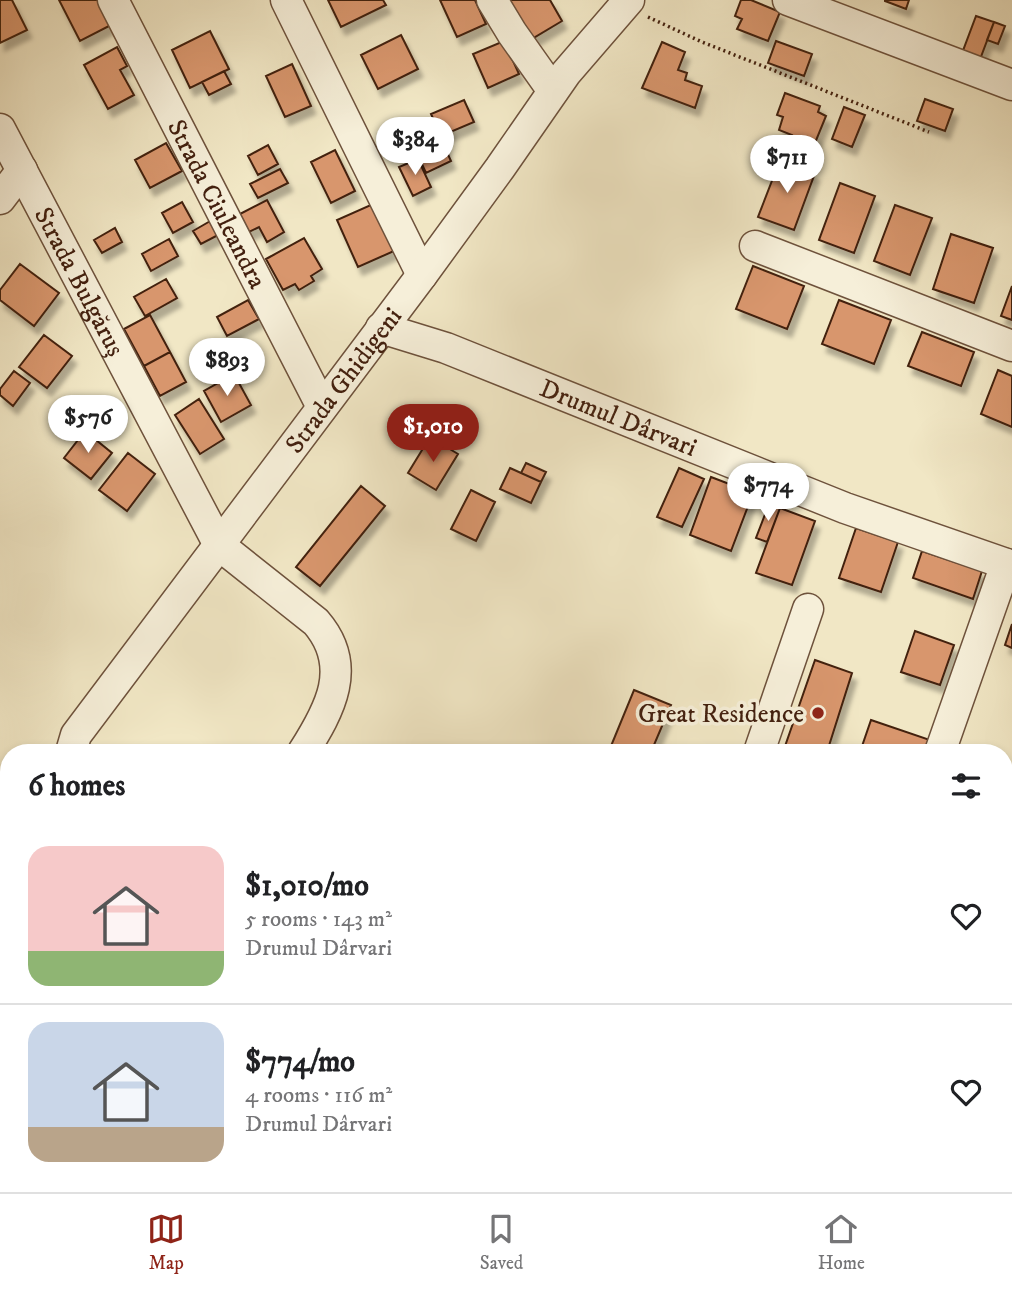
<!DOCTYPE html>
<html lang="en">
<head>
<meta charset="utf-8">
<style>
	:root { --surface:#fff; --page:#f6f6f6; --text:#202124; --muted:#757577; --line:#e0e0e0; --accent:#8f2418 }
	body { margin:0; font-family:"IM FELL DW Pica",serif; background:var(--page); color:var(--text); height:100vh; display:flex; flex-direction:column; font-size:26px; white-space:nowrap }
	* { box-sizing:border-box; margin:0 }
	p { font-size:23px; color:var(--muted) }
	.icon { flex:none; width:38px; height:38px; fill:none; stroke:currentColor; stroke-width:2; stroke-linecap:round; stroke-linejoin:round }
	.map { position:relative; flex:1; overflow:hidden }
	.side { position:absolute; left:0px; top:744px; width:1013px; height:450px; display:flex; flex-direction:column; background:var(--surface); border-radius:28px 28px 0 0; box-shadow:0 4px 10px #0003 }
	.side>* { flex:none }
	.price { position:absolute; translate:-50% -60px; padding:0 16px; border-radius:24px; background:#fff; color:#222; font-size:23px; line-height:46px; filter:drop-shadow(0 2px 4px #0008) }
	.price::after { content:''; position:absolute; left:50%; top:42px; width:21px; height:16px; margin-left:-10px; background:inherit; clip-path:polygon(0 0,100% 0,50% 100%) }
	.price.current { background:var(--accent); color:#fff }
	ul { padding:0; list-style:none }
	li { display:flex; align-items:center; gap:21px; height:175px; padding:0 28px }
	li+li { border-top:2px solid var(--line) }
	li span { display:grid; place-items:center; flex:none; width:196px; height:140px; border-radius:21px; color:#555 }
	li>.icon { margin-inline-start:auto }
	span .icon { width:84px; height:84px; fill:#fffc; stroke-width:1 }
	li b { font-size:30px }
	h2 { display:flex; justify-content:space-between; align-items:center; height:84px; padding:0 28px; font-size:30px }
	.dock { display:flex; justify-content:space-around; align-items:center; height:98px; border-top:2px solid var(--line); background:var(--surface); font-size:19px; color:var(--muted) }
	.dock a { display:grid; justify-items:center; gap:4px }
	.dock .current { color:var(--accent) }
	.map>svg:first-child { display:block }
</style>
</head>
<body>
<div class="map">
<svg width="1012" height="1192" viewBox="0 0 1012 1192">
	<defs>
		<pattern id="grass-tufts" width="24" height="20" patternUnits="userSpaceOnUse" patternTransform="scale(1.75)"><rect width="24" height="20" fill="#b6c697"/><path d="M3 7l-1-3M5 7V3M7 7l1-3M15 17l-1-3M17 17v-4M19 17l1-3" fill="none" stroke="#9eaa81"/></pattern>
		<filter id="shadow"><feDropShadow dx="4.5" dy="8" stdDeviation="2" flood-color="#0004"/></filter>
	</defs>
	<rect width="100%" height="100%" fill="#f1e7c5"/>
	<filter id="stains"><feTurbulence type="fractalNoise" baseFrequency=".00286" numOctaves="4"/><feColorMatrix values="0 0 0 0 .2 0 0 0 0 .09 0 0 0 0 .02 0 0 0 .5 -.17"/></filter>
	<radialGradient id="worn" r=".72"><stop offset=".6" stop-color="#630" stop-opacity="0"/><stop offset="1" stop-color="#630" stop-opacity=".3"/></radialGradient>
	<path fill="url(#grass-tufts)" stroke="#7c7353" stroke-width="2" d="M1012 1147V1192H995L998 1185H1004L1005 1167Z"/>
	<path fill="#d8966d" stroke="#43200f" stroke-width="2" filter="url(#shadow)" d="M0 0H12L27 30 0 43Z
		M59 0H99L111 25 80 41Z
		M328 0H383L386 5 341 27Z
		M440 0H475L486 24 457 37Z
		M507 0H550L562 21 530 40Z
		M741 0H751L780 12 768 41 737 29 742 19 735 16Z
		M885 0H909L906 9 885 1Z
		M976 16 994 22 979 62 961 56Z
		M994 22 1005 26 998 44 987 40Z
		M210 31 229 69 190 88 172 50Z
		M401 35 418 69 378 89 361 55Z
		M504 41 519 74 488 88 473 54Z
		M776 41 812 54 804 76 768 63Z
		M662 42 685 52 678 70 687 73 685 80 702 86 695 108 642 88Z
		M117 47 127 66 120 70 134 95 108 109 84 65Z
		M292 64 311 106 285 117 266 76Z
		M224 71 231 84 209 95 202 82Z
		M785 93 820 106 818 112 826 116 815 143 803 139 802 142 791 138 792 135 779 130 783 117 777 115Z
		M925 99 953 109 945 131 917 121Z
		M464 100 474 122 441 136 431 114Z
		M844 107 865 115 852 147 832 139Z
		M441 139 451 161 426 173 416 151Z
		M166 143 182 171 150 188 135 160Z
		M268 145 278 164 258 175 248 156Z
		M335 150 355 191 331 203 311 162Z
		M418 159 431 187 413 196 399 167Z
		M780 160 815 173 794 230 758 217Z
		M280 169 288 183 258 198 250 184Z
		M840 183 875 196 854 253 819 240Z
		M267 200 284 232 267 242 259 227 247 233 238 215Z
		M182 202 193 222 173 233 162 213Z
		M373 204 394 251 358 267 337 220Z
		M895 205 932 218 910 275 874 261Z
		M212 220 220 234 201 244 193 231Z
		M115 228 122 242 102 253 94 240Z
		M951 234 993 248 974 303 933 289Z
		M304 238 322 269 311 276 314 281 299 290 295 284 283 290 266 259Z
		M169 239 178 256 151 271 142 254Z
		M20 264 59 293 34 326 0 300V290Z
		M753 266 804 286 787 329 736 309Z
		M166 279 177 298 145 316 134 297Z
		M1012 286V320L1001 316Z
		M248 300 259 319 227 336 217 317Z
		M839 300 891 320 874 364 822 344Z
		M150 315 170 352 144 366 124 329Z
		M922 332 974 352 961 386 908 366Z
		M44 335 72 356 47 388 19 367Z
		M170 352 186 382 160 396 144 366Z
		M998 370 1012 376V427L981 414Z
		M14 371 30 383 13 406 0 395V389Z
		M234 374 251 405 221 422 204 391Z
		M199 399 224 439 200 454 175 415Z
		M85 431 112 453 91 479 64 458Z
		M430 437 458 454 436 490 408 473Z
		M128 453 155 474 127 511 99 490Z
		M526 463 546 472 541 482 521 473Z
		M510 468 541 482 531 503 500 489Z
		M679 468 704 479 682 527 657 517Z
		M711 477 753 493 731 551 690 535Z
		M361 486 385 506 320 586 296 567Z
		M471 490 495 502 476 541 451 529Z
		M769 504 780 508 767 542 756 538Z
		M780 508 815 521 792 585 756 573Z
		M856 528 898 542 881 592 839 578Z
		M922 551 982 571 973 599 913 578Z
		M1012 624V648L1005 645Z
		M915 631 954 645 940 685 901 672Z
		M815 660 852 673 827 752H783Z
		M634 690 671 705 651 752H625L611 746Z
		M871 720 930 740 925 752H860Z
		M1004 782 1012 785V824L1004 821Z
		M1004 866 1012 869V905L1004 903Z
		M1004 928 1012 930V956L1004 953 1008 940 1004 939Z
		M9 964V1010L0 1000V972Z
		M131 1185H155L162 1192H124Z
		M423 1185H455L464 1192H417Z
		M527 1185H590L597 1190 595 1192H534L526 1186Z"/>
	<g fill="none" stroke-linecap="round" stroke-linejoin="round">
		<defs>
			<g id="minor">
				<path id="s1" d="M113 0 322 407"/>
				<path d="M286 0 422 275"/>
				<path d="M492 0 512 33 553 91"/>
				<path d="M788 0 1012 85"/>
				<path id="s2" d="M0 129 219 545 316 622C354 666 330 710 303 752"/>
				<path d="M0 199 22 170"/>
				<path d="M755 246 1012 346"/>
				<path id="s3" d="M381 328 446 348 845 508 1012 566"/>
				<path id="s4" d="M71 752 76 735 422 275 500 168 566 73 629 0"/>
				<path d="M759 752 808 609"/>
				<path d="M940 752 1006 564"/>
				<path d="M0 832 9 821"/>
				<path d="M1004 1123 1012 1103"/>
				<path d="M316 1185 325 1192"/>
				<path d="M660 1185 670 1192"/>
				<path d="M276 1192 278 1185"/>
				<path d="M794 1192 797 1185"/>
				<path d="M978 1192 980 1185"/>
			</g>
		</defs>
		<use href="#minor" stroke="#6e523c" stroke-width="33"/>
		<path stroke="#43200f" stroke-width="3.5" stroke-dasharray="2 3.5" stroke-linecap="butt" d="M648 17 702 42 929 132"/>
		<use href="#minor" stroke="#f6efd9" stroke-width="30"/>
	</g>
	<circle fill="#8f2418" stroke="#f6efd9" stroke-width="2.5" cx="818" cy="713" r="7"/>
	<g text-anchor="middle" stroke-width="7" stroke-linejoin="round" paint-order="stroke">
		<g font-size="26" fill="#43200f" stroke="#f6efd9">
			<text dy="9" stroke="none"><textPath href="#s1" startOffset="229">Strada Ciuleandra</textPath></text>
			<text dy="9" stroke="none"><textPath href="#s2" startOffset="172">Strada Bulgăruș</textPath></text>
			<text dy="9" stroke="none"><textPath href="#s4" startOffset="462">Strada Ghidigeni</textPath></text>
			<text dy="9" stroke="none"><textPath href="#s3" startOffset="254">Drumul Dârvari</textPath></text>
		</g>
		<g font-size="26" fill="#43200f" stroke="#f6efd9" text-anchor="end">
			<text x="804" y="722">Great Residence</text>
		</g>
	</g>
	<rect width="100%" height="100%" filter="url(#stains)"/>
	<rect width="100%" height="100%" fill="url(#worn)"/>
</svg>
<b class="price" style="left:415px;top:177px">$384</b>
<b class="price" style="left:787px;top:195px">$711</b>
<b class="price" style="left:227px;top:398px">$893</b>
<b class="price" style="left:88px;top:455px">$576</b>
<b class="price current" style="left:433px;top:464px">$1,010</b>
<b class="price" style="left:768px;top:523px">$774</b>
<section class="side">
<h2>6 homes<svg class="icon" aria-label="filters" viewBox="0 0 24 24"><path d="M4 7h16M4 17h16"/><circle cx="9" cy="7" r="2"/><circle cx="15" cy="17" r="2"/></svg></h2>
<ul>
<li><span style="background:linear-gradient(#f6c9c9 75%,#8fb573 0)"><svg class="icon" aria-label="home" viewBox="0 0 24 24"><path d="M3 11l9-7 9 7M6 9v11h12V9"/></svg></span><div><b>$1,010/mo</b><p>5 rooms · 143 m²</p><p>Drumul Dârvari</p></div><svg class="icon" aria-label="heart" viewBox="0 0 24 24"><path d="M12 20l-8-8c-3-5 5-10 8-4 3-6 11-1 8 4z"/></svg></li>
<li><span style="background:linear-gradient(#c9d6e8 75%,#b9a48a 0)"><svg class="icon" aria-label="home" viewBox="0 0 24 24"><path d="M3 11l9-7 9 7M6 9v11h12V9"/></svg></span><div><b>$774/mo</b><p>4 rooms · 116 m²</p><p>Drumul Dârvari</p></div><svg class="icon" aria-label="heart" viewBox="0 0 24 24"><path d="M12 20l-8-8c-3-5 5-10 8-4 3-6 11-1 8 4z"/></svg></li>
</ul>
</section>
</div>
<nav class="dock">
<a class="current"><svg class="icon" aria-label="map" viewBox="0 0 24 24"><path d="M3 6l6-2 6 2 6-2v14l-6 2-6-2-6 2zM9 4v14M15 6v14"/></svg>Map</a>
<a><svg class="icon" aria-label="saved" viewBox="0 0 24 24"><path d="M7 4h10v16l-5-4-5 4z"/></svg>Saved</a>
<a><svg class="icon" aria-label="home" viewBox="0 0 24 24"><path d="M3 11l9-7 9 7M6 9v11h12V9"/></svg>Home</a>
</nav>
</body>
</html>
